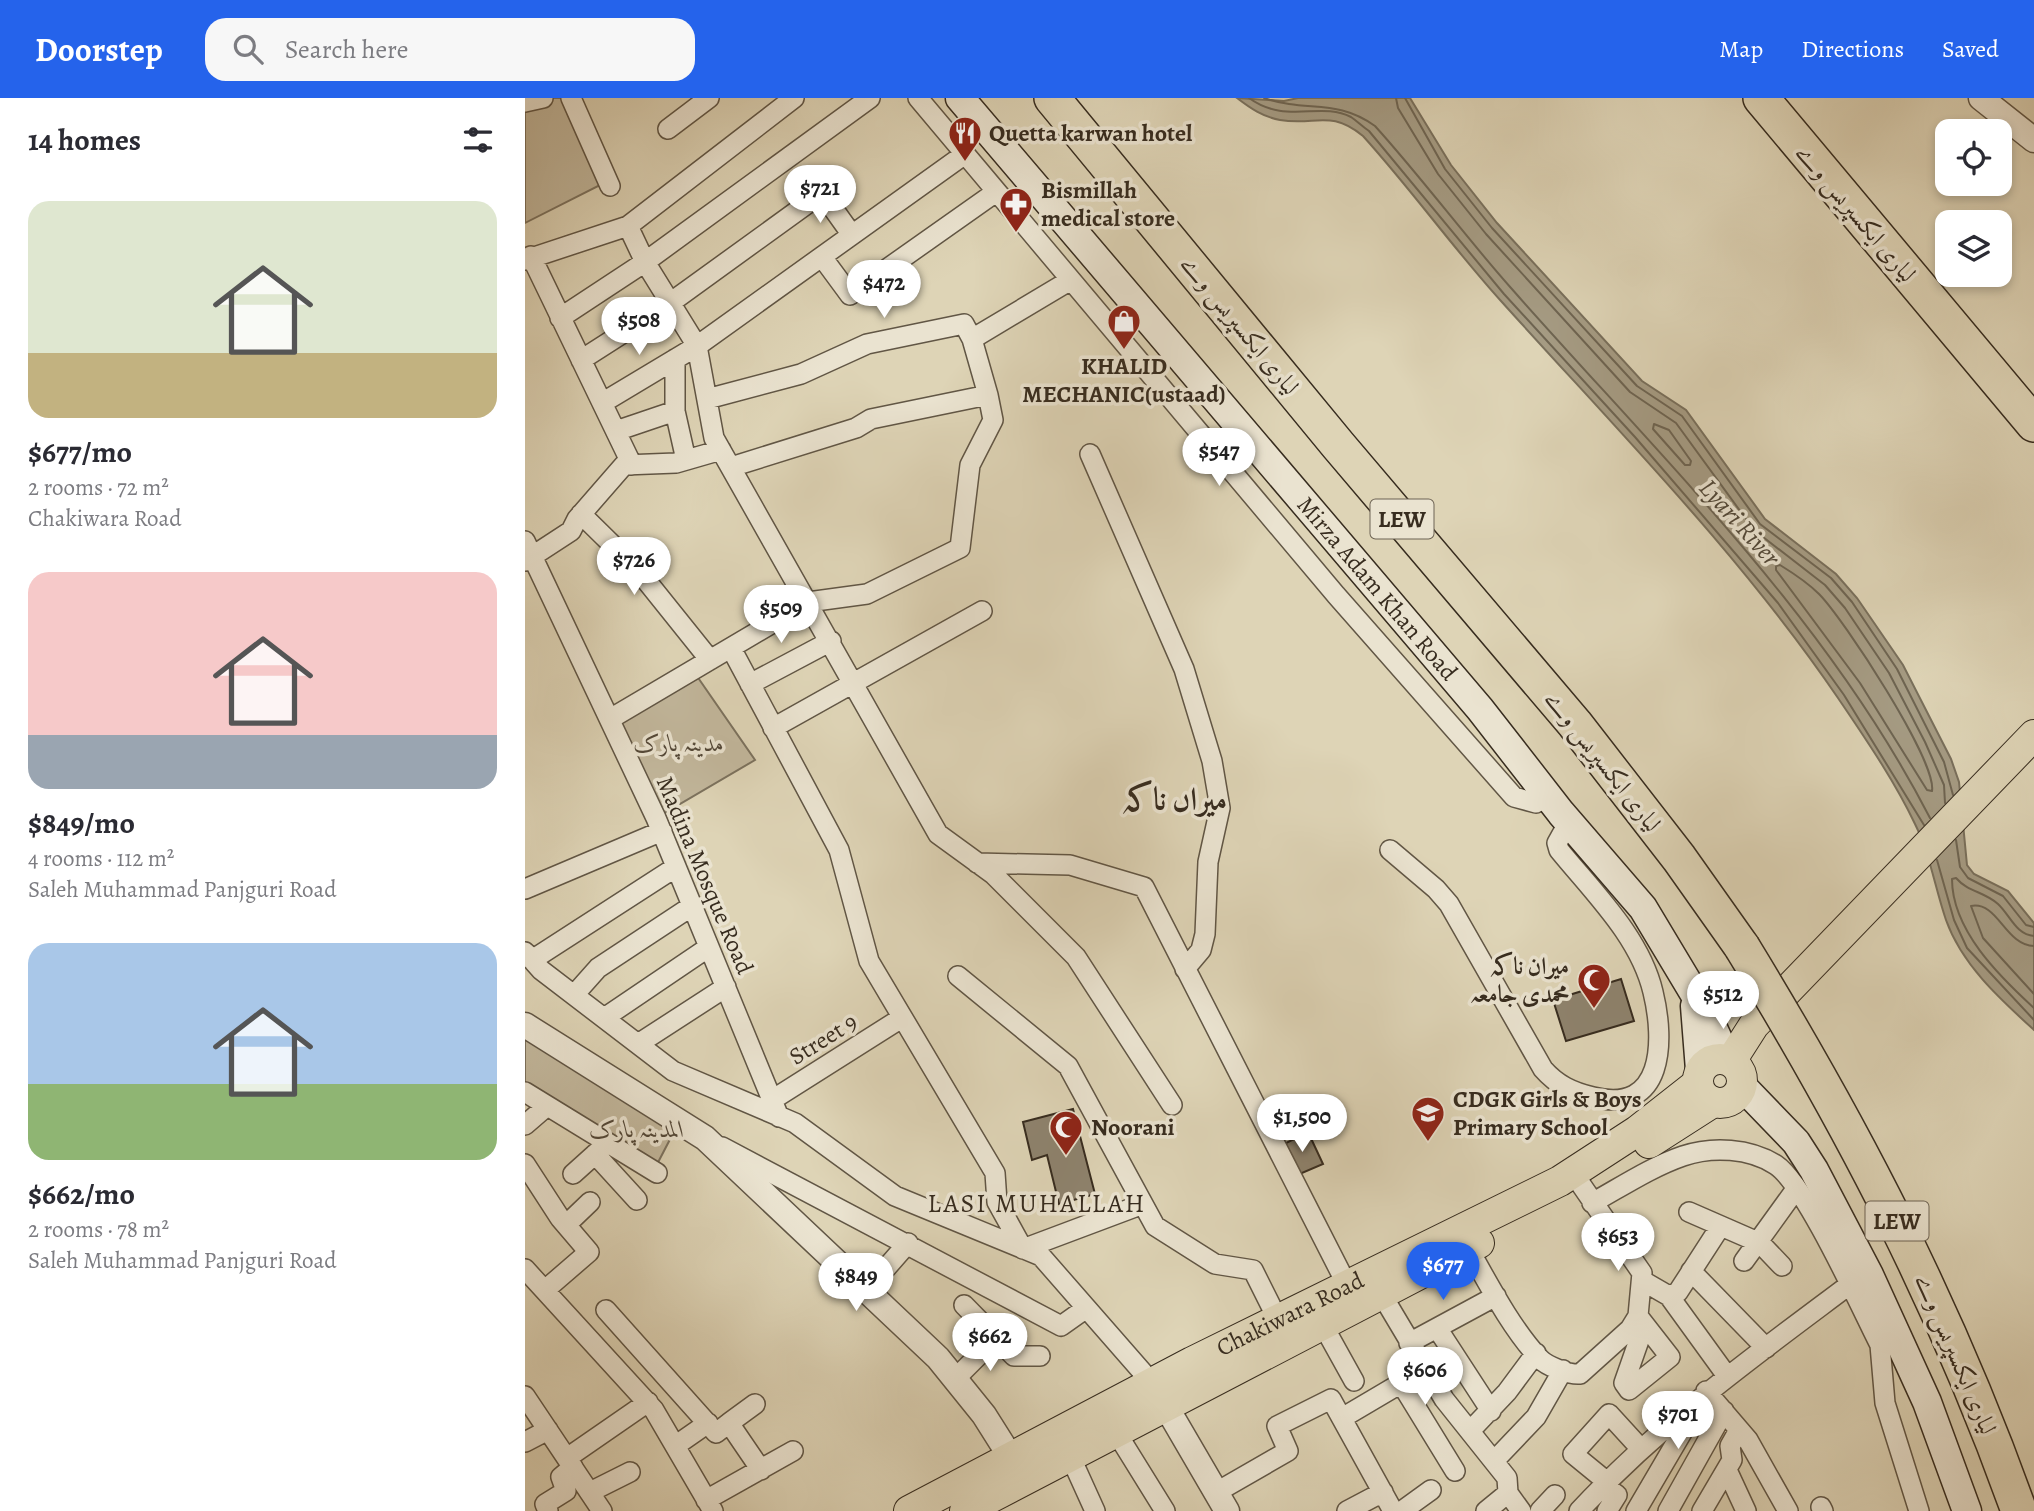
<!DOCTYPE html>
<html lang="en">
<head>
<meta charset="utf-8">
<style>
	:root { --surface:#fff; --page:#f7f7f7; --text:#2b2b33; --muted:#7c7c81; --accent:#2563eb }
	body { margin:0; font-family:Alegreya,Amiri,serif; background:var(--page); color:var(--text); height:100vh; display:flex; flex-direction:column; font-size:26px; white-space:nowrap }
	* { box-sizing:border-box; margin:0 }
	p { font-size:23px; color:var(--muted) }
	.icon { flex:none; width:38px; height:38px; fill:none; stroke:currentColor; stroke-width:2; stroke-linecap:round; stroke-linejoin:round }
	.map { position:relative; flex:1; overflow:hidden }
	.panel { display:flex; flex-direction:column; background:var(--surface); width:525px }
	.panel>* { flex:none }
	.controls { position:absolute; left:1410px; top:21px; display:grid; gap:14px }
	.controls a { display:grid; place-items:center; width:77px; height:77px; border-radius:14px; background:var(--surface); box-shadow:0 4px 10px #0003; font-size:35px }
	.price { position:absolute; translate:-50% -60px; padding:0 16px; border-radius:24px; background:#fff; color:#222; font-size:23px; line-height:46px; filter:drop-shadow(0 2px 4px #0008) }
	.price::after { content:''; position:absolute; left:50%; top:42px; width:21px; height:16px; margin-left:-10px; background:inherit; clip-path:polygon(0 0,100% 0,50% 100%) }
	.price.on { background:var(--accent); color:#fff }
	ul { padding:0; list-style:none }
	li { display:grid; align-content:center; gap:14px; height:371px; padding:0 28px }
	li span { display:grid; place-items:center; height:217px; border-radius:21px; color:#555 }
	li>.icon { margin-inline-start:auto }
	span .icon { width:126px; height:126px; fill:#fffc; stroke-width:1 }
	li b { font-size:30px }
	h2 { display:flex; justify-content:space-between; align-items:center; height:84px; padding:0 28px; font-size:30px }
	header { display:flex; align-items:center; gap:42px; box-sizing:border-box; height:98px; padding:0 35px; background:var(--accent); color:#fff }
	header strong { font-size:33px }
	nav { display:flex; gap:38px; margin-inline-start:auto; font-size:24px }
	.search { width:490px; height:63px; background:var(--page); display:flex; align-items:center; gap:18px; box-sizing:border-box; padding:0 24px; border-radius:21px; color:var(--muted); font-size:26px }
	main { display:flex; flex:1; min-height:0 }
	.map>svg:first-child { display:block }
</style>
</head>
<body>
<header>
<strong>Doorstep</strong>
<div class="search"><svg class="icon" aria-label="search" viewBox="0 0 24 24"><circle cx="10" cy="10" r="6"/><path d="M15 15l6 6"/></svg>Search here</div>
<nav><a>Map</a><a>Directions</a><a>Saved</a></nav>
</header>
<main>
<section class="panel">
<h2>14 homes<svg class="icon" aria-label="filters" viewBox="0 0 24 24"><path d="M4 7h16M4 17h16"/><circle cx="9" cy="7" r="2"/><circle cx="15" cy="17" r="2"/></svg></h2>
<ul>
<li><span style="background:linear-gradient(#dfe7d0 70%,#c2b280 0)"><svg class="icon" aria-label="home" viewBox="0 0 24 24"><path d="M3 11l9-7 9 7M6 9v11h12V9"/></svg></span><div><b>$677/mo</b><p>2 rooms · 72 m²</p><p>Chakiwara Road</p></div></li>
<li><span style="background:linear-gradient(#f6c9c9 75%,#9aa5b1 0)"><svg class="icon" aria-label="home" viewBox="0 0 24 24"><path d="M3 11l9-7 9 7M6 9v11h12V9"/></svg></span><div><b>$849/mo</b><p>4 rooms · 112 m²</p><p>Saleh Muhammad Panjguri Road</p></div></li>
<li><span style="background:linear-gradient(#a9c7e8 65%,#8fb573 0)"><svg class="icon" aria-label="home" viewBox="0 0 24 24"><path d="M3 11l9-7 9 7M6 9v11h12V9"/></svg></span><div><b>$662/mo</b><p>2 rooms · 78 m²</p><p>Saleh Muhammad Panjguri Road</p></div></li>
</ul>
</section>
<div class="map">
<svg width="1509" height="1413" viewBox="0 0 1509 1413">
	<rect width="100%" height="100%" fill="#ded4b6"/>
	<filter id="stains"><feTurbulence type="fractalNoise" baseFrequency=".00286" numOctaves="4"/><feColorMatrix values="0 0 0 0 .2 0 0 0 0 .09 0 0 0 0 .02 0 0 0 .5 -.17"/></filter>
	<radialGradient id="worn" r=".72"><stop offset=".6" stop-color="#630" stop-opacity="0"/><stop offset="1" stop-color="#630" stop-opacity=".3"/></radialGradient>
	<path fill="#c2b79c" stroke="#7c725e" stroke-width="2" d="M8 0H49L87 81 0 125V2Z
		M167 571 230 662 131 720 85 621Z
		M0 927 154 1024 128 1074 0 994Z"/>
	<path fill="#a59b83" stroke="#796f5b" stroke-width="2" d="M712 0 759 3 773 0H885L926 67 972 125 1117 283 1161 312 1240 421 1311 476 1332 500 1378 567 1426 661 1434 684 1442 767 1449 776 1483 793 1509 825V932C1475 901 1437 867 1421 822 1410 790 1405 756 1390 726 1369 682 1340 640 1313 600 1215 456 1092 332 976 203 928 150 886 91 838 38 805 11 791 28 755 22 738 19 725 10 712 0Z"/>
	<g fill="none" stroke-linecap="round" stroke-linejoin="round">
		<path stroke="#6e6451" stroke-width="2" d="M724 0C761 27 795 3 826 19 832 23 838 29 844 33L979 196 1110 339 1253 505 1319 597 1399 727
			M739 0C783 15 811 0 850 28 897 80 939 137 986 190 1135 359 1301 518 1405 720
			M871 0 873 10 913 76 961 136 1105 294 1151 325 1229 432 1300 487 1320 510 1364 575 1400 644 1419 687 1420 705
			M880 0 920 71 967 130 1112 288 1157 318 1235 426 1306 480 1327 504 1372 571 1419 664 1428 697
			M1129 326 1144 332 1166 363 1165 367H1160L1128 331Z
			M1255 467C1268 475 1282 484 1294 496 1318 520 1412 663 1407 693L1402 692 1335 585 1251 472V468Z
			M1431 742 1435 769 1443 780 1478 798 1501 827 1509 829
			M1412 762 1429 822 1442 850 1509 922
			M1509 838C1491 837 1485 817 1473 806 1460 794 1443 794 1431 780L1427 781C1427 832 1474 878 1509 910
			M1509 848C1480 847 1473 803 1446 808L1458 840 1509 896"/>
	</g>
	<path fill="#8e836e" stroke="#372c1f" stroke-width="2" d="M1096 881 1109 923 1041 943 1028 902Z
		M548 1011 570 1096 534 1106 522 1057 507 1062 498 1024Z
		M783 1034 798 1066 770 1078 755 1048Z"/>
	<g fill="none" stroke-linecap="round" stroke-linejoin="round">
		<defs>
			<path id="minor" d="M46 0 85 88
				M393 0 811 497 989 699 1011 705 1022 698
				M0 4 18 0
				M143 31 184 0
				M103 128 120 164 172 248 189 340 413 736 468 776 551 859 647 1007
				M6 158 107 367
				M297 159 325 197 471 94
				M0 162 103 128 269 0
				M35 220 120 164 345 0
				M150 261V313L161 362
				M56 262 145 205 297 95 327 137
				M182 301 276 276 342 246 439 226 447 241 544 183
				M77 305 172 248 440 56
				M91 333 150 313
				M565 356 659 571 687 663 695 710 683 764 680 836 676 852 660 871
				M206 369 331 330 346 321 463 297 447 241
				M56 416 112 471 185 562
				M0 443 131 720 254 1019
				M0 463 46 433 52 421 99 367 151 365 196 352
				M206 550 314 752 344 863 470 1075 472 1104 498 1151 618 1106
				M225 586 306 543
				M85 621 283 504 342 496 435 450 445 367 468 322 463 297
				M248 630 457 513
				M865 752 911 791 924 806 1018 971C1032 987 1047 994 1068 999 1139 1017 1140 943 1128 894 1115 839 1069 795 1034 752L1032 745 1037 736 1047 728
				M452 765 545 767 619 789 822 1187
				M0 791 137 733
				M0 854 16 872 148 973 270 1025 370 1098 516 1158 627 1285
				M7 862 151 769
				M433 878 543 968 630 1128 690 1166 728 1172 753 1222
				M49 897 73 870 167 808
				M79 920 184 849
				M113 946 201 889
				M0 994 132 1075
				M247 1002 375 921
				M0 1027 22 1008
				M197 1049 536 1228 560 1211
				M70 1056 112 1102
				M0 1066 35 1120 64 1154 20 1192
				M1048 1075 1117 1175 1113 1218 1145 1259 1104 1292 1099 1285 1119 1228
				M48 1076 78 1049
				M1067 1105C1096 1089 1126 1069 1158 1058 1187 1048 1225 1050 1251 1067 1281 1087 1336 1210 1355 1247
				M1164 1114 1235 1145 1257 1168
				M41 1127 65 1104
				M938 1141C960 1179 984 1228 1015 1261 1022 1268 1044 1277 1055 1276L1105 1231 1113 1218
				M1219 1163 1271 1091
				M0 1171 129 1312 188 1413
				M1166 1173 1241 1250
				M1118 1183 1144 1198 1202 1278
				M851 1187 919 1301 982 1380 983 1395 996 1413
				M341 1193 383 1145
				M1144 1198 1153 1194 1195 1129
				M439 1207 489 1258H515
				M81 1212 191 1335 204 1325 236 1372
				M799 1229 829 1283
				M912 1230 966 1313
				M1364 1238 1355 1247 1360 1305 1394 1413
				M884 1245 971 1198
				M430 1281 471 1240
				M876 1285 930 1373
				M1181 1293 1223 1342 1263 1413
				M0 1298 77 1413
				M817 1320 900 1271
				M204 1325 230 1306
				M945 1333 982 1294 1011 1255
				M591 1334 640 1413
				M0 1344 23 1332
				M150 1348 183 1325
				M42 1360 123 1304
				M546 1360 570 1413
				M970 1362 1011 1319 1038 1272
				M1202 1372 1221 1413
				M1081 1383 1048 1356 1084 1316 1116 1351
				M1078 1387 1092 1397 1082 1413
				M65 1394 105 1374
				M690 1395 763 1353 752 1328 806 1301 868 1413
				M181 1402 268 1353
				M1296 1409 1298 1413
				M23 1413 20 1406 41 1393 36 1379 48 1369
				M822 1413 858 1394
				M877 1413 906 1392
				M961 1413 983 1395
				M1015 1413 1030 1397
				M1054 1413C1137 1324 1228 1259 1324 1187
				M1111 1413 1172 1309
				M1143 1413 1199 1313
				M1177 1413 1207 1362 1205 1348 1214 1332"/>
			<path id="tertiary" d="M1456 0 1509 42
				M0 927 180 1040 413 1260 459 1317 495 1374
				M632 1293 702 1413"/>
			<g id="secondary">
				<path id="s1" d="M435 0 955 611 1036 715 1118 810 1181 915 1202 961"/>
				<path d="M1170 908 1175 972"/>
				<path d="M1217 988 1271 1044 1289 1072 1344 1177 1402 1304 1442 1413"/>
			</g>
			<g id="primary">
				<circle cx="1195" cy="983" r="22"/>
				<path d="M1206 963 1229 927 1509 637"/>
				<path d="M1124 1045 1188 1004"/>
				<path id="s2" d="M384 1413 667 1264 1035 1083 1112 1033 1173 985"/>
				<path d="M440 1413 954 1145"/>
			</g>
			<path id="motorway" d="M527 0 813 347 1050 626 1154 760 1217 849
				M1236 0 1509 326"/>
		</defs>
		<use href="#minor" stroke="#615645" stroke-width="22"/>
		<use href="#tertiary" stroke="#615645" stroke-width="27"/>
		<use href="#secondary" stroke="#372c1f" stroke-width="31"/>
		<use href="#primary" stroke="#372c1f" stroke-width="32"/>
		<use href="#motorway" stroke="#372c1f" stroke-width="38"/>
		<use href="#minor" stroke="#eae3d0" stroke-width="19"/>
		<use href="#tertiary" stroke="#eae3d0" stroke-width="24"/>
		<use href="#secondary" stroke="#eae3d0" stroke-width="28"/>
		<use href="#primary" stroke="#ded4b6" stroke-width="30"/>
		<use href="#motorway" stroke="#ded4b6" stroke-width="35"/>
		<defs>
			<path id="motorway-bridge" d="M1217 849C1329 1032 1422 1211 1494 1413"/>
		</defs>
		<use href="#motorway-bridge" stroke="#372c1f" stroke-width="38" stroke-linecap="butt"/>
		<use href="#motorway-bridge" stroke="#ded4b6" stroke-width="35"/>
	</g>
	<defs>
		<symbol id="restaurant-pin" viewBox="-11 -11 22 30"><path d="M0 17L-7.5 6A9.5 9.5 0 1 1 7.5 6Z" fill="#8f2418" stroke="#eae3d0"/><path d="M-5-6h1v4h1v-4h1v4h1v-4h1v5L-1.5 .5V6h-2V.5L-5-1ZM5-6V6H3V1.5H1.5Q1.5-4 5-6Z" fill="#fff"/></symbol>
		<symbol id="pharmacy-pin" viewBox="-11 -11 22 30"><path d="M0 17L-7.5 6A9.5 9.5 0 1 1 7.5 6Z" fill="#8f2418" stroke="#eae3d0"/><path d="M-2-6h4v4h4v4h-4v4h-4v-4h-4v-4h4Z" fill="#fff"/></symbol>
		<symbol id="shop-pin" viewBox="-11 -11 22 30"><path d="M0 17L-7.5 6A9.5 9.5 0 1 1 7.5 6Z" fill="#8f2418" stroke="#eae3d0"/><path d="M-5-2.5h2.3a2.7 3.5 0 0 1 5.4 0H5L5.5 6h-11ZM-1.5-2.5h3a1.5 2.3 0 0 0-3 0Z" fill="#fff"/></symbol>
		<symbol id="mosque-pin" viewBox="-11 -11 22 30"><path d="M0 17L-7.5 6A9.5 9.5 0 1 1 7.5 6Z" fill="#8f2418" stroke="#eae3d0"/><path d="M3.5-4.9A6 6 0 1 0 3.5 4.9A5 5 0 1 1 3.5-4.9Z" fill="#fff"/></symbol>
		<symbol id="school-pin" viewBox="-11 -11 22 30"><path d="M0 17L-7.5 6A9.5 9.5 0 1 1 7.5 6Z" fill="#8f2418" stroke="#eae3d0"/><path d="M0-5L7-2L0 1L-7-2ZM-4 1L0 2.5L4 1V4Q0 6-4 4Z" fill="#fff"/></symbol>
	</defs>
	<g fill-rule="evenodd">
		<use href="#restaurant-pin" x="421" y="16" width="38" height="52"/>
		<use href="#pharmacy-pin" x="472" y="87" width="38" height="52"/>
		<use href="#shop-pin" x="580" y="204" width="38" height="52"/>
		<use href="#mosque-pin" x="1050" y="863" width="38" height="52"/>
		<use href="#school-pin" x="884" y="996" width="38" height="52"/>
		<use href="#mosque-pin" x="522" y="1010" width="38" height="52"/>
	</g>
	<g text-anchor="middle" stroke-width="7" stroke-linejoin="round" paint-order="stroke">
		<g fill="#eae3d0" stroke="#6d6354" stroke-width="2">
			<rect x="845.5" y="401.5" width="63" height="39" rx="5"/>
			<rect x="1340.5" y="1103.5" width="63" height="39" rx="5"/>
		</g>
		<g font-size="23" font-weight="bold" fill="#372c1f">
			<text x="877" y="429">LEW</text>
			<text x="1372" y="1131">LEW</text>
		</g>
		<g font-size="24" font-weight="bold" fill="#372c1f" stroke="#eae3d0" text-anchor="start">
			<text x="464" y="43">Quetta karwan hotel</text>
			<text x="516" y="100">Bismillah<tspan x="516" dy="28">medical store</tspan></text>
			<text x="599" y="276" text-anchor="middle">KHALID<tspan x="599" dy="28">MECHANIC(ustaad)</tspan></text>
			<text x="1044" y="876" text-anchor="end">میران ناکہ<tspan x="1044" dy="28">محمدی جامعہ</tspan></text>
			<text x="928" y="1009">CDGK Girls &amp; Boys<tspan x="928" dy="28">Primary School</tspan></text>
			<text x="566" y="1037">Noorani</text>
		</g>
		<g font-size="24" fill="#372c1f" stroke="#eae3d0">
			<text transform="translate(1331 115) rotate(50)" y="8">لیاری ایکسپریس وے</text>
			<text transform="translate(715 227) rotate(51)" y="8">لیاری ایکسپریس وے</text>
			<text dy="8" stroke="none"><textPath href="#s1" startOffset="644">Mirza Adam Khan Road</textPath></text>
			<text transform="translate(1078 663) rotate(52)" y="8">لیاری ایکسپریس وے</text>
			<text transform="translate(180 777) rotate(67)" y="8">Madina Mosque Road</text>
			<text transform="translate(298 941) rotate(-32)" y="8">Street 9</text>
			<text dy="8" stroke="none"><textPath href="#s2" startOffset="429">Chakiwara Road</textPath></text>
			<text transform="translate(1431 1256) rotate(67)" y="8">لیاری ایکسپریس وے</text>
		</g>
		<g font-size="24" font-style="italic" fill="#534838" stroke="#eae3d0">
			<text x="154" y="653">مدینہ پارک</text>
			<text x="112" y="1039">المدینہ پارک</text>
		</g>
		<g font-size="26" font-style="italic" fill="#524838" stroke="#eae3d0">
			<text transform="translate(1215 424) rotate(48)" y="9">Lyari River</text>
		</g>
		<g font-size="26" letter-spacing="2" fill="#372c1f" stroke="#eae3d0">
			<text x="512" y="1114">LASI MUHALLAH</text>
		</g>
		<g font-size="32" font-weight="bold" fill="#372c1f" stroke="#eae3d0">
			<text x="649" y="712">میراں ناکہ</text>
		</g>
	</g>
	<rect width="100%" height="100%" filter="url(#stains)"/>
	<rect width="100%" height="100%" fill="url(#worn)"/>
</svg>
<div class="controls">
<a><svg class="icon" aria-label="locate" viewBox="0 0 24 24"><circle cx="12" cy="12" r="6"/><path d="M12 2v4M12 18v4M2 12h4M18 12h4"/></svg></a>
<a><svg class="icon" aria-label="layers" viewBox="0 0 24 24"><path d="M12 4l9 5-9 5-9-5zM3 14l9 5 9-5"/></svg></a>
</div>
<b class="price" style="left:295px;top:127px">$721</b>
<b class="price" style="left:359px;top:222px">$472</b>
<b class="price" style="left:114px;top:259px">$508</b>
<b class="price" style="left:694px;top:390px">$547</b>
<b class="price" style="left:109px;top:499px">$726</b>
<b class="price" style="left:256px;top:547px">$509</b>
<b class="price" style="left:1198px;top:933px">$512</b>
<b class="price" style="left:777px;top:1056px">$1,500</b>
<b class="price" style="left:1093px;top:1175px">$653</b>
<b class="price on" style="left:918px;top:1204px">$677</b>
<b class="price" style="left:331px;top:1215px">$849</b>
<b class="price" style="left:465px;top:1275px">$662</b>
<b class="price" style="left:900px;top:1309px">$606</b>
<b class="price" style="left:1153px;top:1353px">$701</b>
</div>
</main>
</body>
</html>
